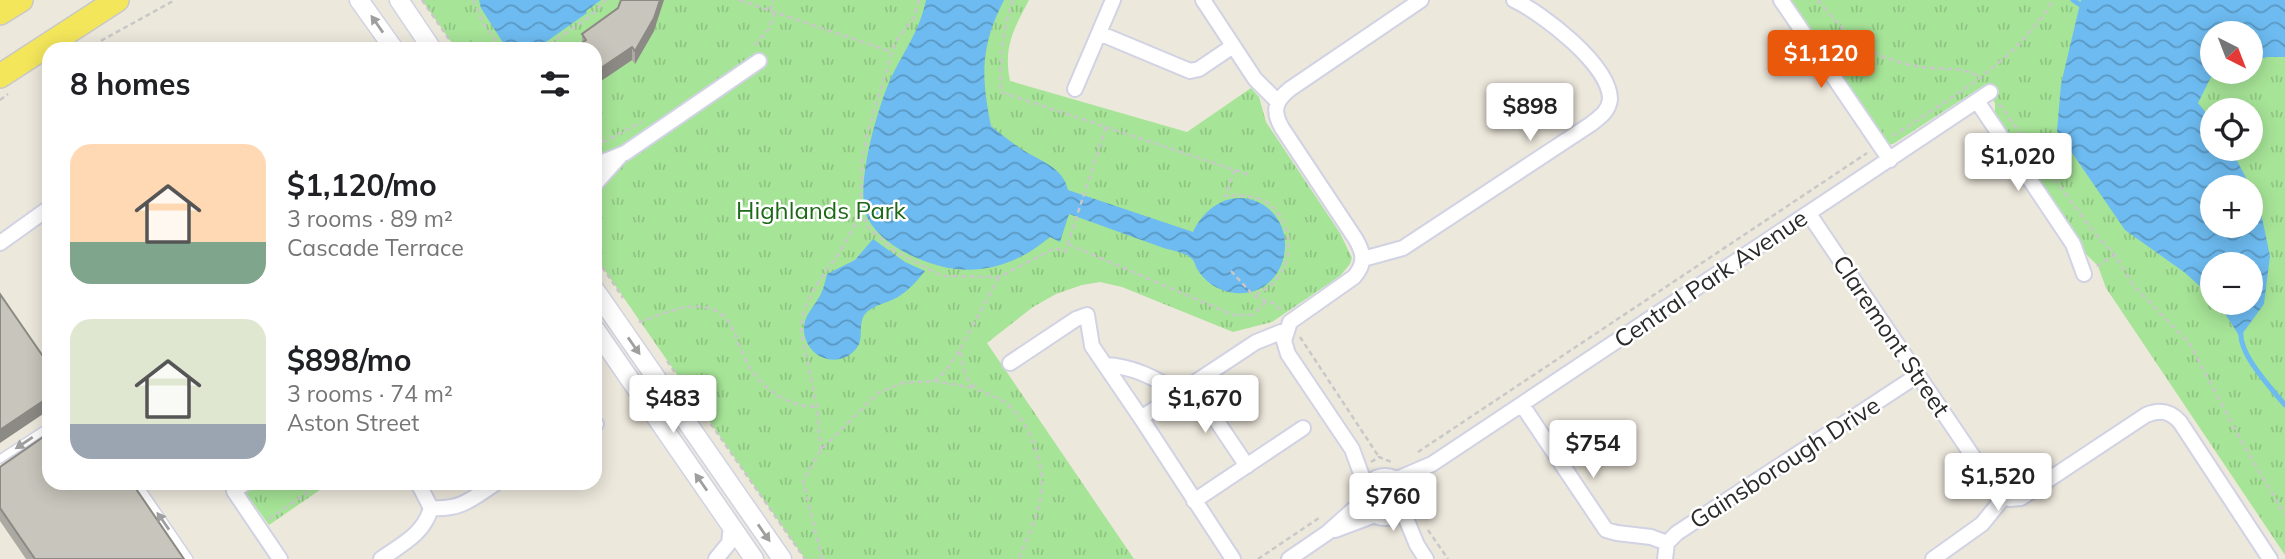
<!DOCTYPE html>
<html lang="en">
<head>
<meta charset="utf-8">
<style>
	:root { --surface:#fff; --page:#f2f2f2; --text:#202124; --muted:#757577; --accent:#ea580c }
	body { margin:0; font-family:Mulish,sans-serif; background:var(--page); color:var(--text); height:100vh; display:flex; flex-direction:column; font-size:26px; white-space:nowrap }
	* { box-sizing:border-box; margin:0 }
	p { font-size:23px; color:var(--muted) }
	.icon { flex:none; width:38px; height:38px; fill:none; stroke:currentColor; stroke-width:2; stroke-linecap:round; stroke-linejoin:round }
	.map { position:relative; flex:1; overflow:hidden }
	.details { position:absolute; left:42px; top:42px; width:560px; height:448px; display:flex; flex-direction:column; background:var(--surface); border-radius:21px; box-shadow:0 4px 18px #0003 }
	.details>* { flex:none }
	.needle { width:46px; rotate:138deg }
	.fabs { position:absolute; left:2200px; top:21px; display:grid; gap:14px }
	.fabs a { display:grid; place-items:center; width:63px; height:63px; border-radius:50%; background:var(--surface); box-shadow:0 4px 18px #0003; font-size:35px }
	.price { position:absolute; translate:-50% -60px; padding:0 16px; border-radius:7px; background:#fff; color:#222; font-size:23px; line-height:46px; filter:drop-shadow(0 2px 4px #0008) }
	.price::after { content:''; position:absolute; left:50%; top:42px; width:21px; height:16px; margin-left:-10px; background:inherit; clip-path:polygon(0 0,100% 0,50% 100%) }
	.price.selected { background:var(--accent); color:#fff }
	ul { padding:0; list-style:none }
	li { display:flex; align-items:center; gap:21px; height:175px; padding:0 28px }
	li span { display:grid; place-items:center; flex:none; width:196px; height:140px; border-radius:21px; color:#555 }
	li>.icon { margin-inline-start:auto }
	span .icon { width:84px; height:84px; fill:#fffc; stroke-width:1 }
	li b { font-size:30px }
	h2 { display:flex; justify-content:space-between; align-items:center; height:84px; padding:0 28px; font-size:30px }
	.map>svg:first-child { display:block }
</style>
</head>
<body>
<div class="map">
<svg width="2285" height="559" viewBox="0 0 2285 559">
	<defs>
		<pattern id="park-tufts" width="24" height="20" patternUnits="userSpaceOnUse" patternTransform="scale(1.75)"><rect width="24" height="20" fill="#a6e497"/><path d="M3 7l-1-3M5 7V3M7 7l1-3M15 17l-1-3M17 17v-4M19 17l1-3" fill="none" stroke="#8fc482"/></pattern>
		<pattern id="water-waves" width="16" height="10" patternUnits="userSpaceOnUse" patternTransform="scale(1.75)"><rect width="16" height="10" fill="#6dbbf1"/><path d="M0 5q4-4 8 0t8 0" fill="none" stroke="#5a98c3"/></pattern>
	</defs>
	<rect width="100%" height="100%" fill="#ede8dc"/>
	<path fill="url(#park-tufts)" fill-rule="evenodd" d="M422 0H1029C1014 29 1003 47 1010 81L1187 132 1251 88 1259 97 1266 122 1340 233 1352 258 1350 264 1340 276 1272 322 1233 332 1122 287 1100 282 1082 285 1056 294 1033 307 987 343 1134 559H805L601 265 595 253V225L598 212 595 201V49H456Z
		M1791 0H2285V555L2106 288 2098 266 2082 250 1995 116V103L1983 86 1893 144 1887 145ZM2212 33H2250V72H2212ZM2212 110H2250V149H2212ZM2212 187H2250V226H2212ZM2212 264H2250V303H2212Z
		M259 483H330L269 525 246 493Z"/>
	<path fill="url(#water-waves)" fill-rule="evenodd" d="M479 0H601L586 11 587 13 536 49H507L481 8Z
		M926 0H1004C980 47 981 76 991 126 1001 134 1012 143 1023 150 1040 161 1063 167 1068 190L1193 232C1205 206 1233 188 1262 204 1304 229 1285 298 1235 293 1218 291 1204 282 1196 267 1195 264 1194 260 1191 258 1184 252 1169 250 1161 247 1130 236 1100 225 1069 214L1060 242 1050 237C1020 263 980 277 940 266 914 259 882 244 868 219 853 191 878 106 891 78 904 51 920 30 926 0Z
		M2081 0H2285V57H2267L2251 62 2250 33H2212V72H2222L2211 77 2198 103 2212 120V149H2231L2259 203 2270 256 2264 304 2240 337 2218 303H2250V264H2212V297L2184 272 2125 230 2057 131 2061 84ZM2250 187V226H2212V187Z
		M873 239 905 262 925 271C917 281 909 290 898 297 888 303 872 305 865 314 857 325 865 339 856 349 838 370 807 358 804 332 803 317 811 311 818 299 823 292 825 282 827 274L855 260Z"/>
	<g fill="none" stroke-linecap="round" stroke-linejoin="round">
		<path stroke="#6dbbf1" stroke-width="5" d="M2073 0 2085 8
			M2241 331C2238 354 2271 388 2285 405"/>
		<defs>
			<path id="service" d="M0 459 49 427
				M137 483 189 559"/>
			<path id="minor" d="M1203 0 1255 79 1278 102
				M1781 0 1890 160
				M1099 33 1190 71 1199 69 1233 46
				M1075 89 1113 0
				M1977 101 2073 244 2084 274
				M595 165 625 153 759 61
				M595 184 620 156
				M1809 214 1997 492 2010 499 2021 498 2146 415C2160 409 2170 411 2180 422L2270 559
				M0 243 49 208
				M1363 259 1403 248 1591 124C1600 117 1609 111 1610 99 1610 65 1542 13 1514 0
				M1010 363 1076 319 1087 315 1092 346 1141 418 1256 342 1286 330
				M1105 365C1133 366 1155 378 1179 393
				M1192 384 1247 466
				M1522 405 1606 530 1617 533 1651 537 1667 543
				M1141 418 1233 559
				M595 424H596
				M1364 497a21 21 0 1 1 42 0a21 21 0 1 1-42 0Z
				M1397 479 1432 464 1990 92
				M245 483 234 491 280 559
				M1366 487 1352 449 1288 354 1284 341 1290 322 1354 277C1366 263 1364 253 1355 238L1282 128C1272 111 1275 101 1290 89L1421 0
				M1194 501 1303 428
				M431 508C461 510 472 499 496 483
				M1402 509 1417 545 1426 559
				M1335 530 1375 515
				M381 559C402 544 424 534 431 508L418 483
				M716 559 729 543 731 526
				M1289 559 1327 533 1364 500
				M1665 559 1667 543 1677 533 1918 375
				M1933 559 1982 524 2004 497"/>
			<path id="tertiary" d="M359 0 394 49
				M399 0 432 49
				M595 290 782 559
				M595 329 754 559"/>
			<path id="primary" d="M0 13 21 0
				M0 76 117 0"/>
		</defs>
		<use href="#service" stroke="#d1d2e3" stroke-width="10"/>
		<use href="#minor" stroke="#d1d2e3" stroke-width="18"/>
		<use href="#tertiary" stroke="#d1d2e3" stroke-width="21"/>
		<use href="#primary" stroke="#c8c8c8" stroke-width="26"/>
		<path stroke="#c8c8c8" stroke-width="2.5" stroke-dasharray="5 3.5" stroke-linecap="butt" d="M422 0 456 49
			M473 0 483 23 502 49
			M739 0 892 52
			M919 0 914 17 896 41 892 52 867 135 862 161 861 200 862 213 868 227 896 252 942 276 999 277 1055 248 1065 252 1106 127 1001 92C1000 57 1002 34 1013 0
			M1818 0C1851 42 1876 62 1930 68 1946 69 1965 68 1978 76
			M770 10 773 0
			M755 45 769 29 775 12
			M86 49 175 0
			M543 49 589 17 606 0
			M0 100 8 94
			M1999 104 2096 235 2115 255 2134 286 2190 344 2239 437 2285 515
			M1106 127 1250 175
			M1893 136C1951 97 2017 62 2053 0
			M595 146 642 122
			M1235 170 1225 196C1237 195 1250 195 1262 200 1292 215 1297 256 1276 280 1270 287 1262 291 1254 296
			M595 201 598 212 595 225
			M1068 244 1233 315H1252L1267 301
			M595 252 601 265 623 298
			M2097 266 2115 255
			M1231 271 1254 296 1275 304 1282 311
			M999 277 960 349C961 361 965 381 976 388 985 394 996 396 1005 402 1018 413 1027 426 1033 441 1052 491 1037 513 1019 559
			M639 322C658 316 682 304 702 307 734 310 735 341 747 363 761 388 788 407 817 407
			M1300 337 1379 457
			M667 361 805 559
			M934 381 975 388
			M821 450 817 407 801 332C801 302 820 280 836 257 846 243 853 227 862 213
			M1418 452 1867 153
			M1371 462 1379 457 1394 463
			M1418 509 1422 496 1426 491 1421 484
			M269 519 321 483
			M1428 530 1448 559
			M822 559 803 481 821 450 878 393 903 383 934 381 945 372 960 349
			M1258 559 1319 518"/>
		<use href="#service" stroke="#fff" stroke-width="7"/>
		<use href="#minor" stroke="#fff" stroke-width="14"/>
		<use href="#tertiary" stroke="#fff" stroke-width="18"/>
		<use href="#primary" stroke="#f3e65b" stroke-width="23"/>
	</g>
	<path fill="#aca9a2" d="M654 31 635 64 632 60 595 85V49L582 43V34Z
		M0 467 184 559H26L0 521Z"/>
	<path fill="#8c8a84" d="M660 0H664L654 31 635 64V51Z
		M632 47V60L595 85V72Z
		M49 397V410L0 443V430Z"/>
	<path fill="#c8c5bc" stroke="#8c8a84" stroke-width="2" d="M621 0H660L654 18 635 51 632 47 595 72V49H573L586 40 582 34 618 8Z
		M0 294 49 365V397L0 430Z
		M49 433V483H132L184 559H35L0 508V467Z"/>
	<defs><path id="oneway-solid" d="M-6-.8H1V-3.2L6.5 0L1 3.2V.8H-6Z" transform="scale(1.75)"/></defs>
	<g fill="#9f9f9f">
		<use href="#oneway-solid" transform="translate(377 24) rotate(-125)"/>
		<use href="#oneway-solid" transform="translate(634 346) rotate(55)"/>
		<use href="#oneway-solid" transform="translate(24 443) rotate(146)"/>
		<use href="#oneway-solid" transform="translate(701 482) rotate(-125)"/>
		<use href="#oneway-solid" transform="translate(163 521) rotate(-125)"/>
		<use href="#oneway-solid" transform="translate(764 533) rotate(55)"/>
	</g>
	<g text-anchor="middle" stroke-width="5" stroke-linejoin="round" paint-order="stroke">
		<g font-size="24" fill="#1e6919" stroke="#fff">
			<text x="821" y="219">Highlands Park</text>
		</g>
		<g font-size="24" fill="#2a2a2a" stroke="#fff">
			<text transform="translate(1711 279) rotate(-34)" y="8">Central Park Avenue</text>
			<text transform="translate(1891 336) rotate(56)" y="8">Claremont Street</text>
			<text transform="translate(1785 463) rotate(-33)" y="8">Gainsborough Drive</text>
		</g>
	</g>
</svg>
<div class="fabs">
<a><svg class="needle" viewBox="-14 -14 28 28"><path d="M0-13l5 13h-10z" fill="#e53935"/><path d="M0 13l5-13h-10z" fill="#757577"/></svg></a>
<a><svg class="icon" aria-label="locate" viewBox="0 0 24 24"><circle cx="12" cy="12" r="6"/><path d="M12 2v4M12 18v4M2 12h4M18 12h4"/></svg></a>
<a>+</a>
<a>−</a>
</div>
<b class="price selected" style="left:1821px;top:90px">$1,120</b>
<b class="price" style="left:1530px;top:143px">$898</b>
<b class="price" style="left:2018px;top:193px">$1,020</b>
<b class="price" style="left:673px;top:435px">$483</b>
<b class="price" style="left:1205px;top:435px">$1,670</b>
<b class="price" style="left:1593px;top:480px">$754</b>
<b class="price" style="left:1998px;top:513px">$1,520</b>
<b class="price" style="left:1393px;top:533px">$760</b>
<section class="details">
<h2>8 homes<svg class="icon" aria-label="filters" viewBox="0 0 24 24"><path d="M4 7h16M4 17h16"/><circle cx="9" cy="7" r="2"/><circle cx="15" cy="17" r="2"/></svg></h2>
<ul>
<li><span style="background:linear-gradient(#ffd9b3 70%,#7fa58c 0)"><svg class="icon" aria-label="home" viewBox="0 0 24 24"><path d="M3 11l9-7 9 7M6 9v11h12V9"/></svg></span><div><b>$1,120/mo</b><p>3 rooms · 89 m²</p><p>Cascade Terrace</p></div></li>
<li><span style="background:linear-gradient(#dfe7d0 75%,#9aa5b1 0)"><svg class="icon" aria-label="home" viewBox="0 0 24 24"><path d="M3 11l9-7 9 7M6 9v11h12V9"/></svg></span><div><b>$898/mo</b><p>3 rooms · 74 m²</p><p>Aston Street</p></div></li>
</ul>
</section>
</div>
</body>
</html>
